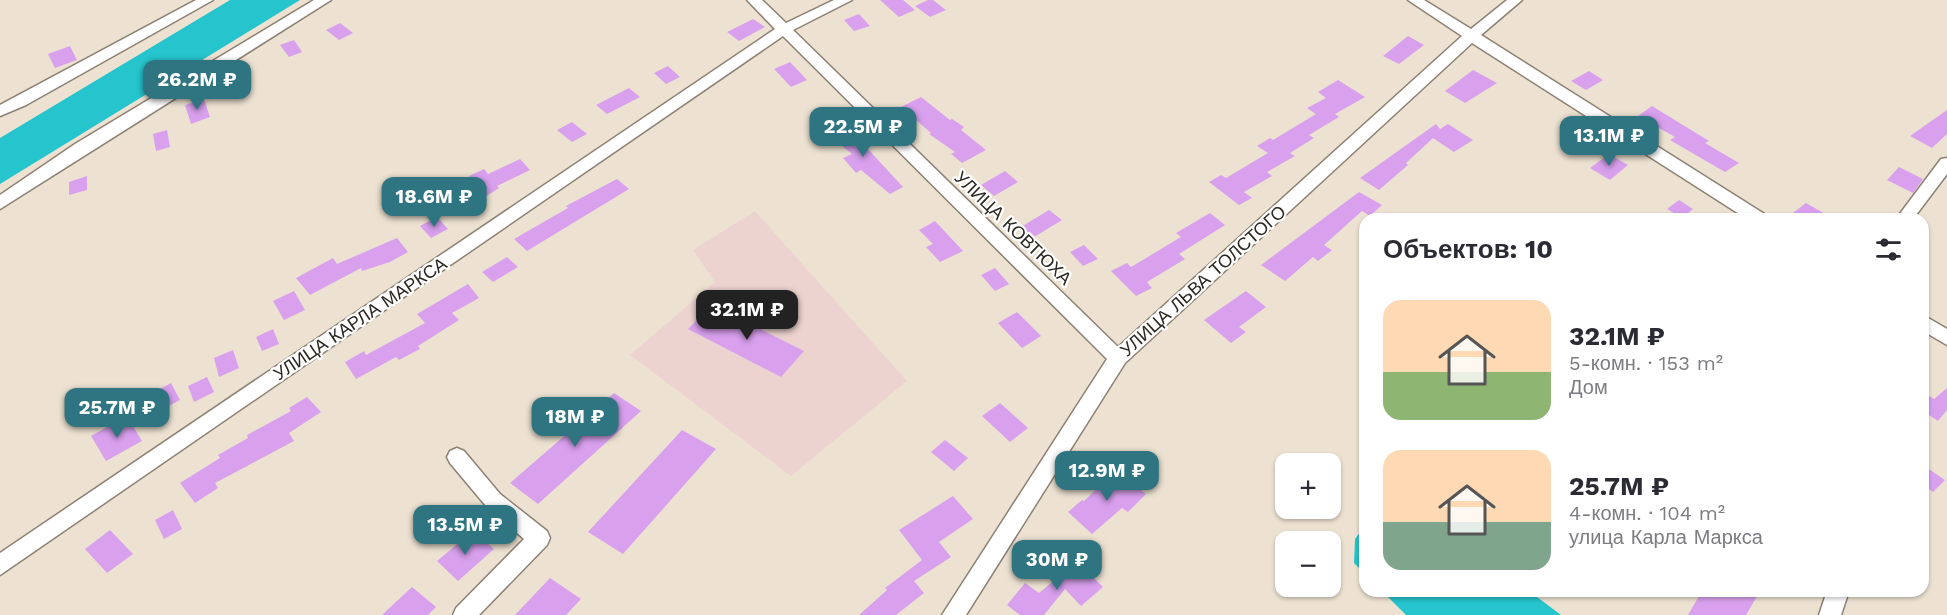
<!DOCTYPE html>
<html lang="ru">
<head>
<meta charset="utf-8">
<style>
	:root { --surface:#fff; --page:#f7f7f7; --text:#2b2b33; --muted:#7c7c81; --accent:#2e7481 }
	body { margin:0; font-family:"Work Sans",sans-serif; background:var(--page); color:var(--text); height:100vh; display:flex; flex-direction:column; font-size:22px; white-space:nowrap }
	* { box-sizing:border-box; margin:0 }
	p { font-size:20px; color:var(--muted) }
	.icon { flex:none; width:33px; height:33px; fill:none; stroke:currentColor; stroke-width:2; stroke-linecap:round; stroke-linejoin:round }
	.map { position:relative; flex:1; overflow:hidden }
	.drawer { position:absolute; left:1359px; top:213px; width:570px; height:384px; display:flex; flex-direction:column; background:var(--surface); border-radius:18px; box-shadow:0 2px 4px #0004 }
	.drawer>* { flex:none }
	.buttons { position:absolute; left:1275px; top:453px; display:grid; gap:12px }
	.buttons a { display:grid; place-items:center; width:66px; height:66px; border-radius:12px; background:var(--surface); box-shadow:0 2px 4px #0004; font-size:30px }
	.price { position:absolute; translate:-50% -51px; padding:0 14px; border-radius:12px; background:var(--accent); color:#fff; font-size:20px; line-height:39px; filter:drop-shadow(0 2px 3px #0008) }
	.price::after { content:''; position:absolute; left:50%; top:36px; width:18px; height:14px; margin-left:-9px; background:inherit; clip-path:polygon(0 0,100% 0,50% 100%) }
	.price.on { background:#222; color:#fff }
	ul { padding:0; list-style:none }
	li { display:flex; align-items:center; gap:18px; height:150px; padding:0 24px }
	li span { display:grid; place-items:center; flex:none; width:168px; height:120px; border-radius:18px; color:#555 }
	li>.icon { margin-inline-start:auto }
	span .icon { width:72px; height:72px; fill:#fffc; stroke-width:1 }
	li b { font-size:26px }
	h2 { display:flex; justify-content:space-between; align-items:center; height:72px; padding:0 24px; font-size:26px }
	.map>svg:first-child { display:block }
</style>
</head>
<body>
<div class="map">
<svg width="1947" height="615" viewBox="0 0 1947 615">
	<rect width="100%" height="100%" fill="#ede2d2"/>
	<path fill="#edd3d0" d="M755 211 907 381 791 476 630 355 715 282 693 250Z"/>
	<path fill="#26c4cc" d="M230 0H300L0 184V138Z
		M1365 526V574L1354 563 1355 539Z
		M1382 591H1529L1561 615H1406Z"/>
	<path fill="#d8a0ed" d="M880 0H903L915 10 899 17Z
		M928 0H933L946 10 930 17 915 6Z
		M859 14 870 26 854 31 844 20Z
		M753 19 765 27 739 41 727 32Z
		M340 23 353 33 339 40 326 30Z
		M1408 36 1424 45 1399 64 1383 56Z
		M294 40 302 52 289 57 280 45Z
		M70 46 77 60 55 68 48 54Z
		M790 62 807 80 791 87 774 69Z
		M668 66 680 77 666 84 654 73Z
		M1473 70 1497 83 1465 103 1445 91Z
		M1589 71 1603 80 1586 90 1571 81Z
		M1338 80 1365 97 1335 114 1339 117 1309 135 1314 138 1290 153 1295 156 1267 172 1272 176 1244 192 1252 198 1239 205 1209 182 1221 175 1226 178 1268 153 1257 146 1270 138 1273 140 1316 114 1307 108 1326 98 1318 92Z
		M629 88 640 97 607 114 596 105Z
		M921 97 950 120 952 119 964 127 961 130 986 150 962 163 951 154 955 152 929 134 931 133 901 107Z
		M204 99 210 117 191 124 185 105Z
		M1652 106 1709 141 1705 143 1739 163 1725 172 1670 140 1675 137 1638 116Z
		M1947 110V134L1932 148 1910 136Z
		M846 121 860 132 855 135 903 187 890 194 861 170 856 173 843 158 852 154 826 133Z
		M572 122 587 134 572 142 557 130Z
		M1436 124 1440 129 1448 124 1473 140 1454 152 1433 138 1406 163 1408 165 1379 190 1360 178Z
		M167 130 170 147 156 151 153 134Z
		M1609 154 1628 165 1610 180 1590 168Z
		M520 159 530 170 497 186 499 188 485 197 469 176 484 169 488 174Z
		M1899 167 1923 179 1913 193 1887 180Z
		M1005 171 1018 182 994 196 981 185Z
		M87 176V190L69 195V182Z
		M617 179 629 189 527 251 514 239 568 208 566 206Z
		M1359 192 1382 205 1370 216 1362 211 1324 245 1332 250 1318 261 1313 257 1285 281 1261 265Z
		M1679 200 1693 209 1682 218 1667 209Z
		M1806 203 1834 219H1785Z
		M1049 210 1062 220 1034 237 1021 227Z
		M1210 213 1225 225 1179 254 1185 259 1147 282 1152 288 1136 296 1111 271 1127 263 1131 267 1181 237 1176 233Z
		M437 217 448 229 431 238 420 226Z
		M935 221 963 251 940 262 926 247 933 244 919 230Z
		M397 238 408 252 390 262 362 271 361 268 310 295 296 278 333 258 337 264Z
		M1084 245 1098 259 1083 266 1070 252Z
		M507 257 518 267 493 282 482 272Z
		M995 268 1009 284 995 291 981 275Z
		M468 284 479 298 452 313 459 320 418 346 420 349 399 360 396 357 356 379 345 362 364 351 366 355 425 323 417 314Z
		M294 291 305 310 284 320 273 301Z
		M1246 291 1266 307 1239 327 1246 332 1231 343 1204 320Z
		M712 305 804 351 781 377 688 329Z
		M1017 312 1041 336 1022 348 998 323Z
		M273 329 279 344 262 351 256 337Z
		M233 350 239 368 219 377 214 358Z
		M207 377 214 392 194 402 188 386Z
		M171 383 180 400 165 408 156 391Z
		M1947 388V410L1938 421 1923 411V392L1934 399Z
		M614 393 641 411 538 504 510 483Z
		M307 397 321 412 289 433 294 441 215 483 218 488 195 503 180 483 220 458 218 455 248 438 247 435 291 411 289 408Z
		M1000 403 1028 428 1010 442 982 416Z
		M127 416 142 441 106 461 91 436Z
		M682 430 716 449 623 554 588 532Z
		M945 440 968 458 954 471 931 452Z
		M1923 465 1945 480 1933 492 1923 485Z
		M1116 470 1146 494 1128 512 1122 508 1092 534 1068 512 1082 500 1084 501Z
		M953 496 973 519 939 542 951 557 914 581 924 593 896 615H859L887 590 885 588 922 560 899 530Z
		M173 510 182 529 164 539 155 520Z
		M110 530 133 554 107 573 85 549Z
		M473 531 494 549 458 581 437 561Z
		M1083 557 1087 562 1083 567 1103 587 1081 606 1065 589 1044 615H1020L1007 605 1025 583 1039 593Z
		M550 578 581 599 566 615H515Z
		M412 587 436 607 428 615H382Z
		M1702 591H1760L1746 615H1688Z"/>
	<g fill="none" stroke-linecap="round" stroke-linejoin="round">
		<defs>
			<path id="minor" d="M196 0H213L26 105 0 116V105Z
				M314 0H331L0 209V195L75 144Z
				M747 0H762L786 23 834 0H852L793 30 1118 347 1462 36 1408 0H1424L1471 29 1507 0H1522L1481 35 1766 215 1768 219H1747L1472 43 1125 363 966 615H942L1107 359 783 36 0 575V553L775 29Z
				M1947 158V174L1913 219H1896L1941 159Z
				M1923 315 1947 329V345L1923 331Z
				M457 448 464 451 500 494 547 531 550 538 547 545 479 615H453L456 608 524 539 486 506 450 463 447 457 450 451Z
				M1827 591H1849L1841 615H1819Z"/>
		</defs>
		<use href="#minor" stroke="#8c8173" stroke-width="3"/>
		<use href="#minor" fill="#fff" fill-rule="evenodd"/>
	</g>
	<g text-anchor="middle" stroke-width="4.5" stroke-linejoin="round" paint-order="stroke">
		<g font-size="18" fill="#2b2721" stroke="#fff">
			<text transform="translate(1013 228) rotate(44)" y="6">УЛИЦА КОВТЮХА</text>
			<text transform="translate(1203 281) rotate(-42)" y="6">УЛИЦА ЛЬВА ТОЛСТОГО</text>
			<text transform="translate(360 319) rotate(-34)" y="6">УЛИЦА КАРЛА МАРКСА</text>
		</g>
	</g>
</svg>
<div class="buttons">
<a>+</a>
<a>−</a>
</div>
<b class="price" style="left:197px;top:111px">26.2M ₽</b>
<b class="price" style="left:863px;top:158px">22.5M ₽</b>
<b class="price" style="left:1609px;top:167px">13.1M ₽</b>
<b class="price" style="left:434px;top:228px">18.6M ₽</b>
<b class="price on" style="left:747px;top:341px">32.1M ₽</b>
<b class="price" style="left:117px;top:439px">25.7M ₽</b>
<b class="price" style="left:575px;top:448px">18M ₽</b>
<b class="price" style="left:1107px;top:502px">12.9M ₽</b>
<b class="price" style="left:465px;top:556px">13.5M ₽</b>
<b class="price" style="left:1057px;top:591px">30M ₽</b>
<section class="drawer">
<h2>Объектов: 10<svg class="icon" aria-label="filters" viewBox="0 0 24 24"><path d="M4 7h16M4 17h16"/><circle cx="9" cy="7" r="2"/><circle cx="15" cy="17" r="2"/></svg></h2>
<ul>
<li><span style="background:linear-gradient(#ffd9b3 60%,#8fb573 0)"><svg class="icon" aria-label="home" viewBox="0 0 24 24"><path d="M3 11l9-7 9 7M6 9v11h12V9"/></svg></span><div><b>32.1M ₽</b><p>5-комн. · 153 m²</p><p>Дом</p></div></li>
<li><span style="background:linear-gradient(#ffd9b3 60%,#7fa58c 0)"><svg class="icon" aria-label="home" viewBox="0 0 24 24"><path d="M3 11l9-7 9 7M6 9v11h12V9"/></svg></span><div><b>25.7M ₽</b><p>4-комн. · 104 m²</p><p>улица Карла Маркса</p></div></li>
</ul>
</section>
</div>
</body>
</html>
